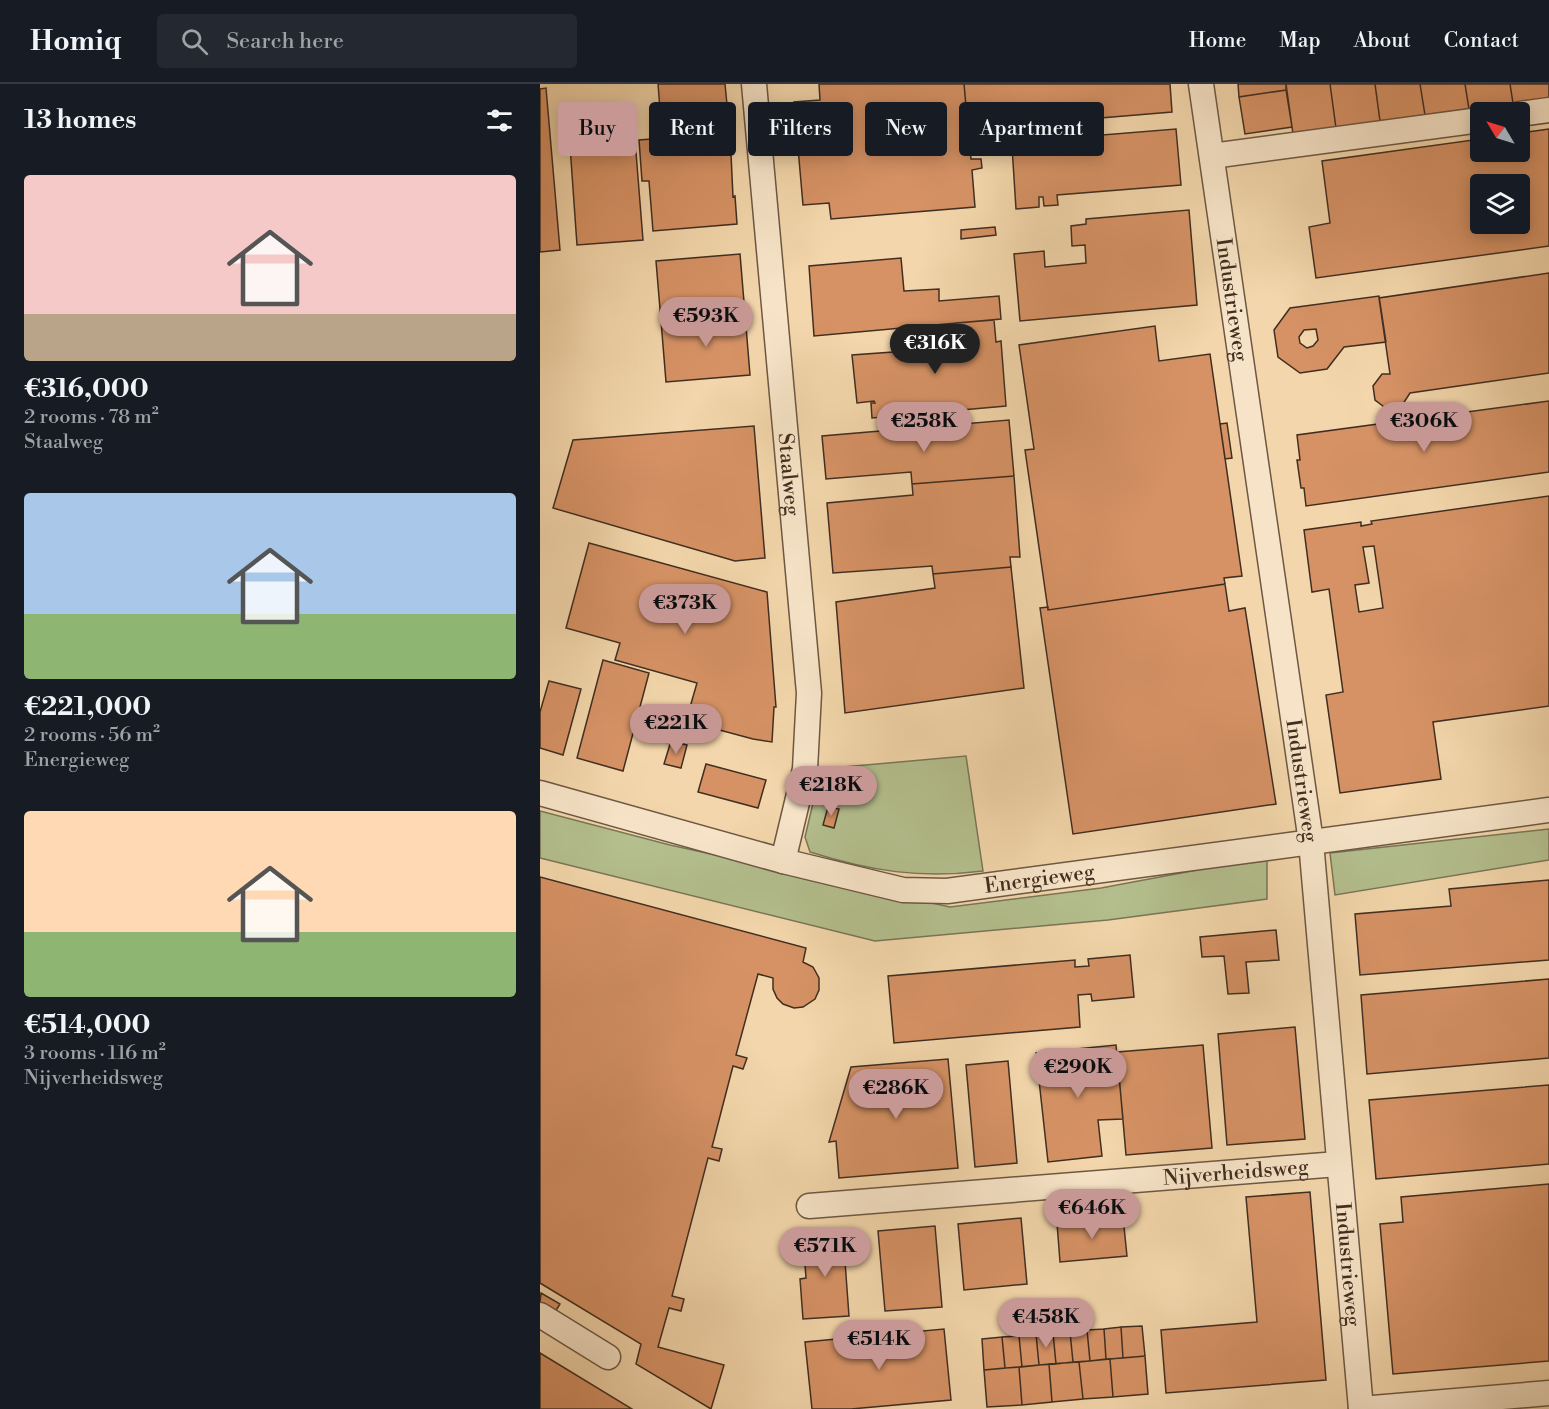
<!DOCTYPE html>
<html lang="en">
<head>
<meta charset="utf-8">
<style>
	:root { --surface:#171b24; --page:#242831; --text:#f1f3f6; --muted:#9ea1a6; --line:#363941; --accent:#c59692 }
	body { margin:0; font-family:"Libre Bodoni",serif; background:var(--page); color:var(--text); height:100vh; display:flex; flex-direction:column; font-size:22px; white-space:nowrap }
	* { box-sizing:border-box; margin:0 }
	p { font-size:20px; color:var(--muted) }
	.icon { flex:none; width:33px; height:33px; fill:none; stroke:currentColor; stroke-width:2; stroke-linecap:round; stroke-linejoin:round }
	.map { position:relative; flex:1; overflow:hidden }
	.side { display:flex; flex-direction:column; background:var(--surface); width:540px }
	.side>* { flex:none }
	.guide { position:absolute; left:18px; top:18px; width:570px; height:54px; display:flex; gap:12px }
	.needle { width:39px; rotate:308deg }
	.tools { position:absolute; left:930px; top:18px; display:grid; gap:12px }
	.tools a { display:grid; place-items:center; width:60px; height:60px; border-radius:6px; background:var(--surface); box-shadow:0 3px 15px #0003; font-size:30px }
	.price { position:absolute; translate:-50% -51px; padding:0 14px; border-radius:21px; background:var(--accent); color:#111; font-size:20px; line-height:39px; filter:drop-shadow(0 2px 3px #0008) }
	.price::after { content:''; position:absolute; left:50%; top:36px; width:18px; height:14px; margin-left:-9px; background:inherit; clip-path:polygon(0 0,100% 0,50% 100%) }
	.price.on { background:#222; color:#fff }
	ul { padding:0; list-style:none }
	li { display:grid; align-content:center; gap:12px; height:318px; padding:0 24px }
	li span { display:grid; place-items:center; height:186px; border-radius:6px; color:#555 }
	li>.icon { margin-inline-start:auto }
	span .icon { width:108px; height:108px; fill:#fffc; stroke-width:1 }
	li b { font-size:26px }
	h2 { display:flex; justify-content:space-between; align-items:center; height:72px; padding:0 24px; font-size:26px }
	.chip { padding:0 21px; border-radius:6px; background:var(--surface); box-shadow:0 3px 15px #0003; font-size:21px; line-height:54px }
	.chip.on { background:var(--accent); color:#111 }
	header { display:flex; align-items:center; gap:36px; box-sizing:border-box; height:84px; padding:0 30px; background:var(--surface); border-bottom:2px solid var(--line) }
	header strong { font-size:28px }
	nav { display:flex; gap:33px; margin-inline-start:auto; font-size:21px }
	.search { width:420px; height:54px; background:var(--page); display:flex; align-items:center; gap:15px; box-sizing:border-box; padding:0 21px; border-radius:6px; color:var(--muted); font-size:22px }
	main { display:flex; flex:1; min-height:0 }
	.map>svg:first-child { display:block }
</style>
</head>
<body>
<header>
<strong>Homiq</strong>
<div class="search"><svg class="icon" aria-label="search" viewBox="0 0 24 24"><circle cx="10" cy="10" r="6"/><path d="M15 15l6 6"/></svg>Search here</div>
<nav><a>Home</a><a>Map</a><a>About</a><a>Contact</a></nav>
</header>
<main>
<section class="side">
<h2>13 homes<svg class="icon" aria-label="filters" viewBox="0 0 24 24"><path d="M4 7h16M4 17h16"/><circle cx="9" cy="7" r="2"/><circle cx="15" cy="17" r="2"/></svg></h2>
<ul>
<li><span style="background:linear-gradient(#f6c9c9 75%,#b9a48a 0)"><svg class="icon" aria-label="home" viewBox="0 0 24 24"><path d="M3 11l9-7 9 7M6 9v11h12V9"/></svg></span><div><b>€316,000</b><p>2 rooms · 78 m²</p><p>Staalweg</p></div></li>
<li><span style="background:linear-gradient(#a9c7e8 65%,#8fb573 0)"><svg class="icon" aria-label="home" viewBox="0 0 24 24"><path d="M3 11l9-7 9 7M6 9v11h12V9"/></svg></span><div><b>€221,000</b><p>2 rooms · 56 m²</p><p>Energieweg</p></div></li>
<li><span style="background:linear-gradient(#ffd9b3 65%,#8fb573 0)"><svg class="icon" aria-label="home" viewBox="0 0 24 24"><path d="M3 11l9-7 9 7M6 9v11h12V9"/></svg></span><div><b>€514,000</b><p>3 rooms · 116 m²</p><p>Nijverheidsweg</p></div></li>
</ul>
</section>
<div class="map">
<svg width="1009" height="1325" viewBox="0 0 1009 1325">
	<rect width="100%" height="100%" fill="#f3d6ab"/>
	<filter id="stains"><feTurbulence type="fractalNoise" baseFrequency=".00333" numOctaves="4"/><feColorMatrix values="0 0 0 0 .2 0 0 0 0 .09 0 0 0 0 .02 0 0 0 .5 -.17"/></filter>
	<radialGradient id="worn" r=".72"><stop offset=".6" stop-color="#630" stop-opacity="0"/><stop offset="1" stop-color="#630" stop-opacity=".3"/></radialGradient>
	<path fill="#b4bf8e" stroke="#7a7658" stroke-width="1.5" d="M426 672 443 787C381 795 330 787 270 768L265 753 281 685Z
		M0 727 130 761 410 823 561 804 727 773V815L568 836 335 857 0 774Z
		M1009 745V776L795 811 790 769Z"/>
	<path fill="#d69265" stroke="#402e21" stroke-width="1.5" fill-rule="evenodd" d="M118 0H185L188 31 121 37Z
		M279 0H424L431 75H441L442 84 432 86 435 123 291 135 289 119 263 121 254 18 280 16Z
		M424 0H630L632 28 428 45Z
		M698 0H746V6L699 13Z
		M746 0H790L796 44 753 50Z
		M790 0H835L840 37 796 44Z
		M835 0H880L885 31 840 37Z
		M880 0H925L929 25 885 31Z
		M925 0H970L973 19 929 25Z
		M970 0H1009V14L973 19Z
		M6 4 20 166 0 168V5Z
		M746 6 752 43 705 50 699 13Z
		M512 44 513 55 636 45 641 101 517 111 518 121 504 122 503 113H499V123L476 125 471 47Z
		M1009 45V162L776 194 769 143 790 139 782 77 940 55V68H980V49ZM940 100H980V140H940Z
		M190 49 193 113 195 112 197 140 113 147 109 97H102L99 56Z
		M95 56 103 156 37 161 30 62Z
		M649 126 657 221 480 237 474 170 504 167 505 183 546 179 545 161 532 162 531 142 546 140V135Z
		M455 143 456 151 421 155V146Z
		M200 170 205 230 121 237 116 177Z
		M361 174 364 207 399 205V217L459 212 461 235 274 252 269 182Z
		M1009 189V289L870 309 861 323 847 325 835 316 833 302 842 290H850L839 214Z
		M839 212 846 258 804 263 787 285 760 289 738 273 734 246 750 224ZM776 245 778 256 773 262 767 264 760 259 759 253 764 246Z
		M205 230 210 291 126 298 121 237Z
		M454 236 456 258 461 257 466 322 332 334 331 319H335L334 317 317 319 312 271 353 268V263L417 257 416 239Z
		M615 242 619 277 670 270 702 492 684 494 685 500 508 526 485 366 494 365 479 261Z
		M1009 317V388L766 422 764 404H761L757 376H760L757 351Z
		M469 336 474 392 372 400 371 388 286 395 282 352Z
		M687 339 692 374 685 375 680 340Z
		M214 342 225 474 195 477 13 424 33 356Z
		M474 392 480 473H470L471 483 393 490 392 482 293 489 287 419 373 411 372 400Z
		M1009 412V622L893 638 901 695 800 709 786 611 803 608 789 505 772 508 764 446 821 438V442L832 440 831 437ZM834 462 843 524 819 528 815 501 829 499 823 463Z
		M49 459 227 508 236 623H234L232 658 213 655 146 637 157 599 75 576 80 559 26 544Z
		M471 483 484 604 305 629 296 518 395 504 393 490Z
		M685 500 689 527 705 524 736 720 533 750 500 524 508 523V526Z
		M63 576 109 589 83 687 37 674Z
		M9 597 41 605 23 671 0 664V628Z
		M131 657 147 661 141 684 124 680Z
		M166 680 226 696 218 724 158 708Z
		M288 723 299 725 294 744 283 741Z
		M0 793 266 864 263 878 273 883 279 894V906L275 915 263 923 254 924 243 920 237 914 233 905V894L218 890 196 971 207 974 203 985 193 982 172 1063 182 1065 179 1077 168 1074 132 1212 144 1215 141 1227 129 1224 118 1263 184 1281 171 1325 96 1280 101 1260 0 1199Z
		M1009 796V876L820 891 815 830 911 822 909 805Z
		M736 846 739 876 706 878 709 909 688 910 684 872 662 873 660 853Z
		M590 871 594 913 552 917 551 910 538 911 540 943 354 959 348 892 535 876V883L549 882 548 875Z
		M1009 895V974L827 990 821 911Z
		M755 943 765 1055 687 1061 678 950Z
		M576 961 583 1035 558 1036 562 1072 508 1078 496 969Z
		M663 961 672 1064 586 1071 577 968Z
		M408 975 418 1084 299 1094 296 1057 289 1058 311 983Z
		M468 977 477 1079 435 1083 426 981Z
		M1009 1001V1080L836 1095 829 1016Z
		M1009 1100V1277L853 1290 840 1140 863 1138 861 1113Z
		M770 1108 786 1296 626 1309 621 1246 717 1238 706 1113Z
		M583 1133 587 1172 520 1178 517 1139Z
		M481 1134 487 1200 424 1206 418 1140Z
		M395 1142 402 1223 345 1227 338 1147Z
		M303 1150 309 1232 263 1235 260 1195 266 1194 263 1154Z
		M1 1209 20 1220 15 1228 0 1219Z
		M602 1242 605 1272 583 1274 581 1243Z
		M581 1243 583 1274 566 1275 564 1245Z
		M404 1245 411 1316 311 1325H272L265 1258Z
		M564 1245 566 1275 550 1277 547 1246Z
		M547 1246 550 1277 533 1278 530 1248Z
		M530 1248 533 1278 516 1280 513 1249Z
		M513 1249 516 1280 499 1281 496 1250Z
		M496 1250 499 1281 482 1283 479 1252Z
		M479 1252 482 1283 465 1284 462 1253Z
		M462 1253 465 1284 444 1286 442 1255Z
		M0 1269 92 1325H0Z
		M605 1272 608 1310 573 1313 570 1275Z
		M570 1275 573 1313 543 1315 539 1278Z
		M539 1278 543 1315 512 1318 509 1280Z
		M509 1280 512 1318 482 1321 479 1283Z
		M479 1283 482 1321 447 1323 444 1286Z"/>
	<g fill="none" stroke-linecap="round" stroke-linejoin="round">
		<defs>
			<g id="minor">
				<path id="s1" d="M214 0 269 609 265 685 243 777"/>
				<path id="s2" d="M661 0 771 758 821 1325"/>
				<path d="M980 30 1009 26"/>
				<path d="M672 72 940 36"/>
				<path id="s3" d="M0 709 243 777 363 806 407 807 1009 726"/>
				<path id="s4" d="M269 1122 798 1080"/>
				<path d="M0 1231 68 1273"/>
				<path d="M821 1325 1009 1309"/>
			</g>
		</defs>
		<use href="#minor" stroke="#6d5844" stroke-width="27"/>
		<use href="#minor" stroke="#f7e4c8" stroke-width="24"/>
	</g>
	<g text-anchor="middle" stroke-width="5" stroke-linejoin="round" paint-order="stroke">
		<g font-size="21" fill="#402e21" stroke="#f7e4c8">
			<text dy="7" stroke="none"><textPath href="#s2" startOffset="218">Industrieweg</textPath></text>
			<text dy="7" stroke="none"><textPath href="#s1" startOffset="392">Staalweg</textPath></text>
			<text dy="7" stroke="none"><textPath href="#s2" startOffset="704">Industrieweg</textPath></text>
			<text dy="7" stroke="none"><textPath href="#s3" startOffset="513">Energieweg</textPath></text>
			<text dy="7" stroke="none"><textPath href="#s4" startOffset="428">Nijverheidsweg</textPath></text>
			<text dy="7" stroke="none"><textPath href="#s2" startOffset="1190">Industrieweg</textPath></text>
		</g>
	</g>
	<rect width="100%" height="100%" filter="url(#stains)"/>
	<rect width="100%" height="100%" fill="url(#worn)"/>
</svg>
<div class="tools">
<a><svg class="needle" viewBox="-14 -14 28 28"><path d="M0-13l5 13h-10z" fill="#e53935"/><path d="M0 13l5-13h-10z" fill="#9ea1a6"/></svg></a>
<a><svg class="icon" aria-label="layers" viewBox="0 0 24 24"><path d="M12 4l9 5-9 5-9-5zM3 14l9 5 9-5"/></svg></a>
</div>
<b class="price" style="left:166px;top:264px">€593K</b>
<b class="price on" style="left:395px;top:291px">€316K</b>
<b class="price" style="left:384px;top:369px">€258K</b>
<b class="price" style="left:884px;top:369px">€306K</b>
<b class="price" style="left:145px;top:551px">€373K</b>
<b class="price" style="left:136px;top:671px">€221K</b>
<b class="price" style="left:291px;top:733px">€218K</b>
<b class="price" style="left:538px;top:1015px">€290K</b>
<b class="price" style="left:356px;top:1036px">€286K</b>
<b class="price" style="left:552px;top:1156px">€646K</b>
<b class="price" style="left:285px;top:1194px">€571K</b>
<b class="price" style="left:506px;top:1265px">€458K</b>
<b class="price" style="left:339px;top:1287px">€514K</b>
<div class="guide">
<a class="chip on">Buy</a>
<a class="chip">Rent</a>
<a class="chip">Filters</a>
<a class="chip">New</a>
<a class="chip">Apartment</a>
</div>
</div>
</main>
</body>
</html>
